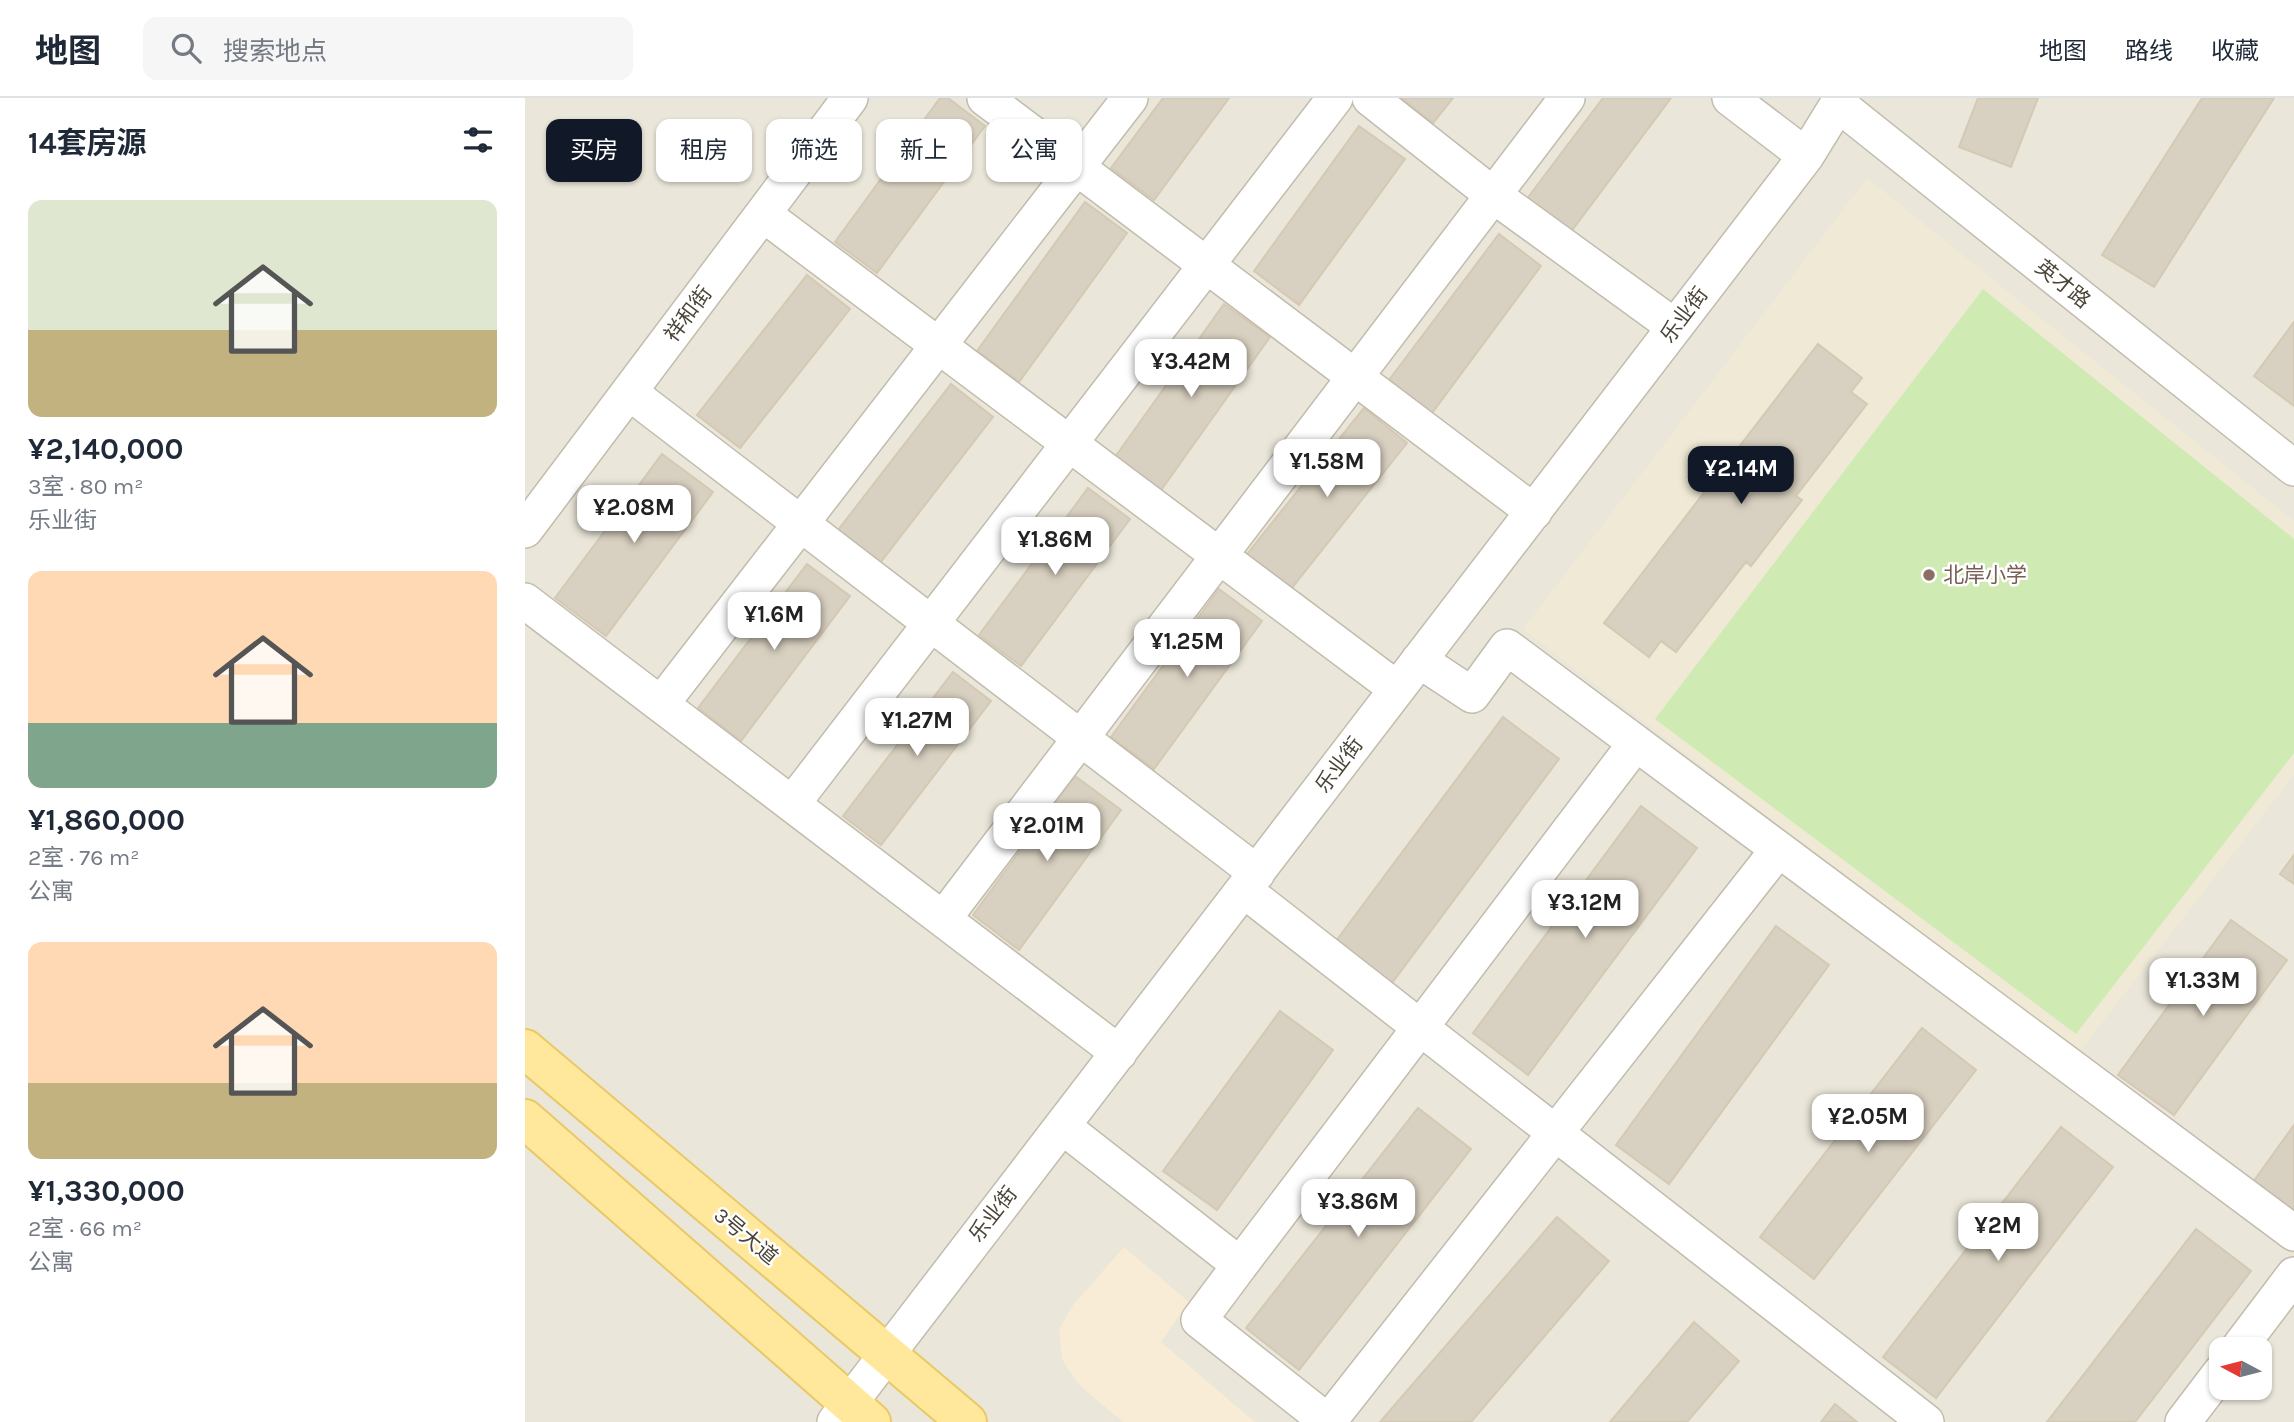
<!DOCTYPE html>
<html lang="zh">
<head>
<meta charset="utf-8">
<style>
	:root { --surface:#fff; --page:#f6f6f7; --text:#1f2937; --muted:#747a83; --line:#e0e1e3; --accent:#111827 }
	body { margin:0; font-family:Karla,"Noto Sans SC",sans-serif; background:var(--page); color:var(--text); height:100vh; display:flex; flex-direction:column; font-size:26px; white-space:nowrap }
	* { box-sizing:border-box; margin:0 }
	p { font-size:23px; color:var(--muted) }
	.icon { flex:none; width:38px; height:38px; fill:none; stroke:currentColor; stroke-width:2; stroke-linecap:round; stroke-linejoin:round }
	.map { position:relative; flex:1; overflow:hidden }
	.panel { display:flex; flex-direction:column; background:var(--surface); width:525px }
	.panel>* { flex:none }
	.hud { position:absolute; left:21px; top:21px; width:665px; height:63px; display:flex; gap:14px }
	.needle { width:46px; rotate:277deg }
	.tools { position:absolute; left:1684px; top:1239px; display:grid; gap:14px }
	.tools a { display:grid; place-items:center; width:63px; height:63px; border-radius:14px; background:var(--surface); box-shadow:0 2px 5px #0004; font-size:35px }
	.price { position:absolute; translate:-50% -60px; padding:0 16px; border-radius:14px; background:#fff; color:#222; font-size:23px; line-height:46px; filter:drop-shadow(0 2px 4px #0008) }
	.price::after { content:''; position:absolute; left:50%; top:42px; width:21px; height:16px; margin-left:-10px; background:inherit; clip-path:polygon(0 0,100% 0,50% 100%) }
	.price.selected { background:var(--accent); color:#fff }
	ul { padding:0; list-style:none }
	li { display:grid; align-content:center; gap:14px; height:371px; padding:0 28px }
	li span { display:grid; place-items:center; height:217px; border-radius:14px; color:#555 }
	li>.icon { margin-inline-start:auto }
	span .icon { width:126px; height:126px; fill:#fffc; stroke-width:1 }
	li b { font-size:30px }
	h2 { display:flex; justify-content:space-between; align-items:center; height:84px; padding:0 28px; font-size:30px }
	.tag { padding:0 24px; border-radius:14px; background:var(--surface); box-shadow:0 2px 5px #0004; font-size:24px; line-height:63px }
	.tag.selected { background:var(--accent); color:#fff }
	header { display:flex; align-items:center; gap:42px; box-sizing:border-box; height:98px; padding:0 35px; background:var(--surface); border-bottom:2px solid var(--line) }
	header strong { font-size:33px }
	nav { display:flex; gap:38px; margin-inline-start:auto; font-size:24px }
	.search { width:490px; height:63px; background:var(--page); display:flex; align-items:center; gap:18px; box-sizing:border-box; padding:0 24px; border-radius:14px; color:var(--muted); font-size:26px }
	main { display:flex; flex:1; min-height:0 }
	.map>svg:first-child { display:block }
</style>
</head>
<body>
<header>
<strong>地图</strong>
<div class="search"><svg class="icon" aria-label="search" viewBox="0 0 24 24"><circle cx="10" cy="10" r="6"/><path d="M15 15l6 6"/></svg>搜索地点</div>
<nav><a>地图</a><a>路线</a><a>收藏</a></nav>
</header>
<main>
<section class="panel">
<h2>14套房源<svg class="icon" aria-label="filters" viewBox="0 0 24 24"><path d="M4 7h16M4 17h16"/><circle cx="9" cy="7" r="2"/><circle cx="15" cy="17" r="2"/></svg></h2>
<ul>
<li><span style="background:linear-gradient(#dfe7d0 60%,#c2b280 0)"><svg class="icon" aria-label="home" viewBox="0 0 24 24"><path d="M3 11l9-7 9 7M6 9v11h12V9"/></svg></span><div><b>¥2,140,000</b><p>3室 · 80 m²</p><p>乐业街</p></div></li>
<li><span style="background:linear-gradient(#ffd9b3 70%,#7fa58c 0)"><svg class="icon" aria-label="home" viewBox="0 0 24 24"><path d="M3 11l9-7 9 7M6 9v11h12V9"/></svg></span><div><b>¥1,860,000</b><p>2室 · 76 m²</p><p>公寓</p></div></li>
<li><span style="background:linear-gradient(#ffd9b3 65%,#c2b280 0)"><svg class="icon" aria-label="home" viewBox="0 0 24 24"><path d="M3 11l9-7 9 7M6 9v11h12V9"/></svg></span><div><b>¥1,330,000</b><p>2室 · 66 m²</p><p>公寓</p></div></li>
</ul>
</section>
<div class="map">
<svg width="1769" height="1324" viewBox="0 0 1769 1324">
	<rect width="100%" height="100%" fill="#f6f3eb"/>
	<path fill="#eae6d9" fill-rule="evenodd" d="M0 0H1769V1324H0ZM1696 1251H1734V1290H1696Z"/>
	<path fill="#f8ecd7" d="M599 1149 664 1204 636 1244 730 1324H598L553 1286 537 1261 534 1232 548 1207Z"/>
	<path fill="#efe9d5" d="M1342 80 1769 423V677L1553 956 998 531Z"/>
	<path fill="#cfebb3" d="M1458 191 1769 441V655L1551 936 1130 621Z"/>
	<path fill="#d8d0c0" stroke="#d4c9b3" stroke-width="2" d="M415 0H423L460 28 352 175 310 144Z
		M638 0H704L629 102 586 70Z
		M876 0H928L908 25Z
		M1078 0H1146L1045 135 1001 102Z
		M1453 0H1513L1486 69 1434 49Z
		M1677 0H1749L1629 189 1577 157Z
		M834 28 880 61 774 207 729 173Z
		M560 104 602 135 494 284 452 253Z
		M974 136 1016 168 907 315 864 282Z
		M282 177 325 211 215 350 172 317Z
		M699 206 745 239 634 395 588 362Z
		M1769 224V308L1729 278Z
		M1293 246 1337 280 1326 294 1342 306 1271 398 1277 402 1226 468 1221 464 1151 554 1136 543 1124 559 1079 525Z
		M426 286 468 319 355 465 313 432Z
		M839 310 882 345 766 491 722 456Z
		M137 356 188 394 81 538 30 500Z
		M563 390 605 421 496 568 454 537Z
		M282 466 325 498 216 643 173 610Z
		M694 491 737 523 629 671 586 639Z
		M428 574 466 603 356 747 318 718Z
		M978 619 1034 661 867 885 811 843Z
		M550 678 596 712 494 852 448 817Z
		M1116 708 1172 750 1003 977 948 935Z
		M1769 757V786L1755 776Z
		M1706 822 1762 862 1649 1017 1593 977Z
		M1251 828 1304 867 1144 1086 1091 1047Z
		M755 913 808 952 692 1112 638 1073Z
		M1397 930 1451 972 1289 1181 1235 1139Z
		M893 1010 946 1051 774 1272 721 1230Z
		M1769 1027V1114L1728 1084Z
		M1536 1029 1588 1069 1411 1300 1358 1259Z
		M1032 1119 1084 1163 946 1324H855Z
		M1671 1131 1726 1173 1610 1324H1522Z
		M1169 1224 1214 1263 1162 1324H1085Z
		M1310 1306 1332 1324H1296Z"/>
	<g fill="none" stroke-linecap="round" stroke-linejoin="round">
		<defs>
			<path id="street" d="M460 0 1009 414
				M845 0 968 97 1150 229
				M1205 0 1281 58
				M1317 0 1313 6 1769 370
				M238 116 872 591
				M104 294 732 775
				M0 432 325 0
				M0 503 594 955
				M894 562 947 597 982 549 1769 1135
				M136 606 605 0
				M267 706 810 0
				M719 792 1401 1324
				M418 821 1042 0
				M537 1028 715 1167 674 1222 803 1324
				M715 1167 1111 645
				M1713 1251 1769 1177
				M310 1324 1281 58 1313 6
				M803 1324 1253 752
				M1658 1324 1696 1274"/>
			<path id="primary" d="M0 951 442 1324
				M0 1021 346 1324"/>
		</defs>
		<use href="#street" stroke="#c2bcad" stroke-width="38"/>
		<use href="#primary" stroke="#e9c966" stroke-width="42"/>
		<use href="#street" stroke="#fff" stroke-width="35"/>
		<use href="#primary" stroke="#ffe89b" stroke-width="38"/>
	</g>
	<circle fill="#8d6e63" stroke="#fff" stroke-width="2.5" cx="1404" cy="477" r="7"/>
	<g text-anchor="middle" stroke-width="5" stroke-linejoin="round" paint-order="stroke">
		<g font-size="21" fill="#4b4538" stroke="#fff">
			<text transform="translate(1538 186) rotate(39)" y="7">英才路</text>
			<text transform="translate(163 216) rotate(-53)" y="7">祥和街</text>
			<text transform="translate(1159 217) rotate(-53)" y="7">乐业街</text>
			<text transform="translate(814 667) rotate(-53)" y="7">乐业街</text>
			<text transform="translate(468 1116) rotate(-52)" y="7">乐业街</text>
			<text transform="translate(221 1138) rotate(40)" y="7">3号大道</text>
		</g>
		<g font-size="21" fill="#785e54" stroke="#fff" text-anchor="start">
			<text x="1418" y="484">北岸小学</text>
		</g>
	</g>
</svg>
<div class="tools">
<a><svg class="needle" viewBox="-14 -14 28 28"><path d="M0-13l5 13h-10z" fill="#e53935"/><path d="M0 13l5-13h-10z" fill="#747a83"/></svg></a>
</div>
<b class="price" style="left:666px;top:301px">¥3.42M</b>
<b class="price" style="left:802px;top:401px">¥1.58M</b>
<b class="price selected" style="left:1216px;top:408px">¥2.14M</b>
<b class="price" style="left:109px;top:447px">¥2.08M</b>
<b class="price" style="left:530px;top:479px">¥1.86M</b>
<b class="price" style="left:249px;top:554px">¥1.6M</b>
<b class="price" style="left:662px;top:581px">¥1.25M</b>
<b class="price" style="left:392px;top:660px">¥1.27M</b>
<b class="price" style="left:522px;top:765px">¥2.01M</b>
<b class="price" style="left:1060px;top:842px">¥3.12M</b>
<b class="price" style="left:1678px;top:920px">¥1.33M</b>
<b class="price" style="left:1343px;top:1056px">¥2.05M</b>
<b class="price" style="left:833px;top:1141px">¥3.86M</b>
<b class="price" style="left:1473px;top:1165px">¥2M</b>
<div class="hud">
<a class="tag selected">买房</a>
<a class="tag">租房</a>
<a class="tag">筛选</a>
<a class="tag">新上</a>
<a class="tag">公寓</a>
</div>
</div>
</main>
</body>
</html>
